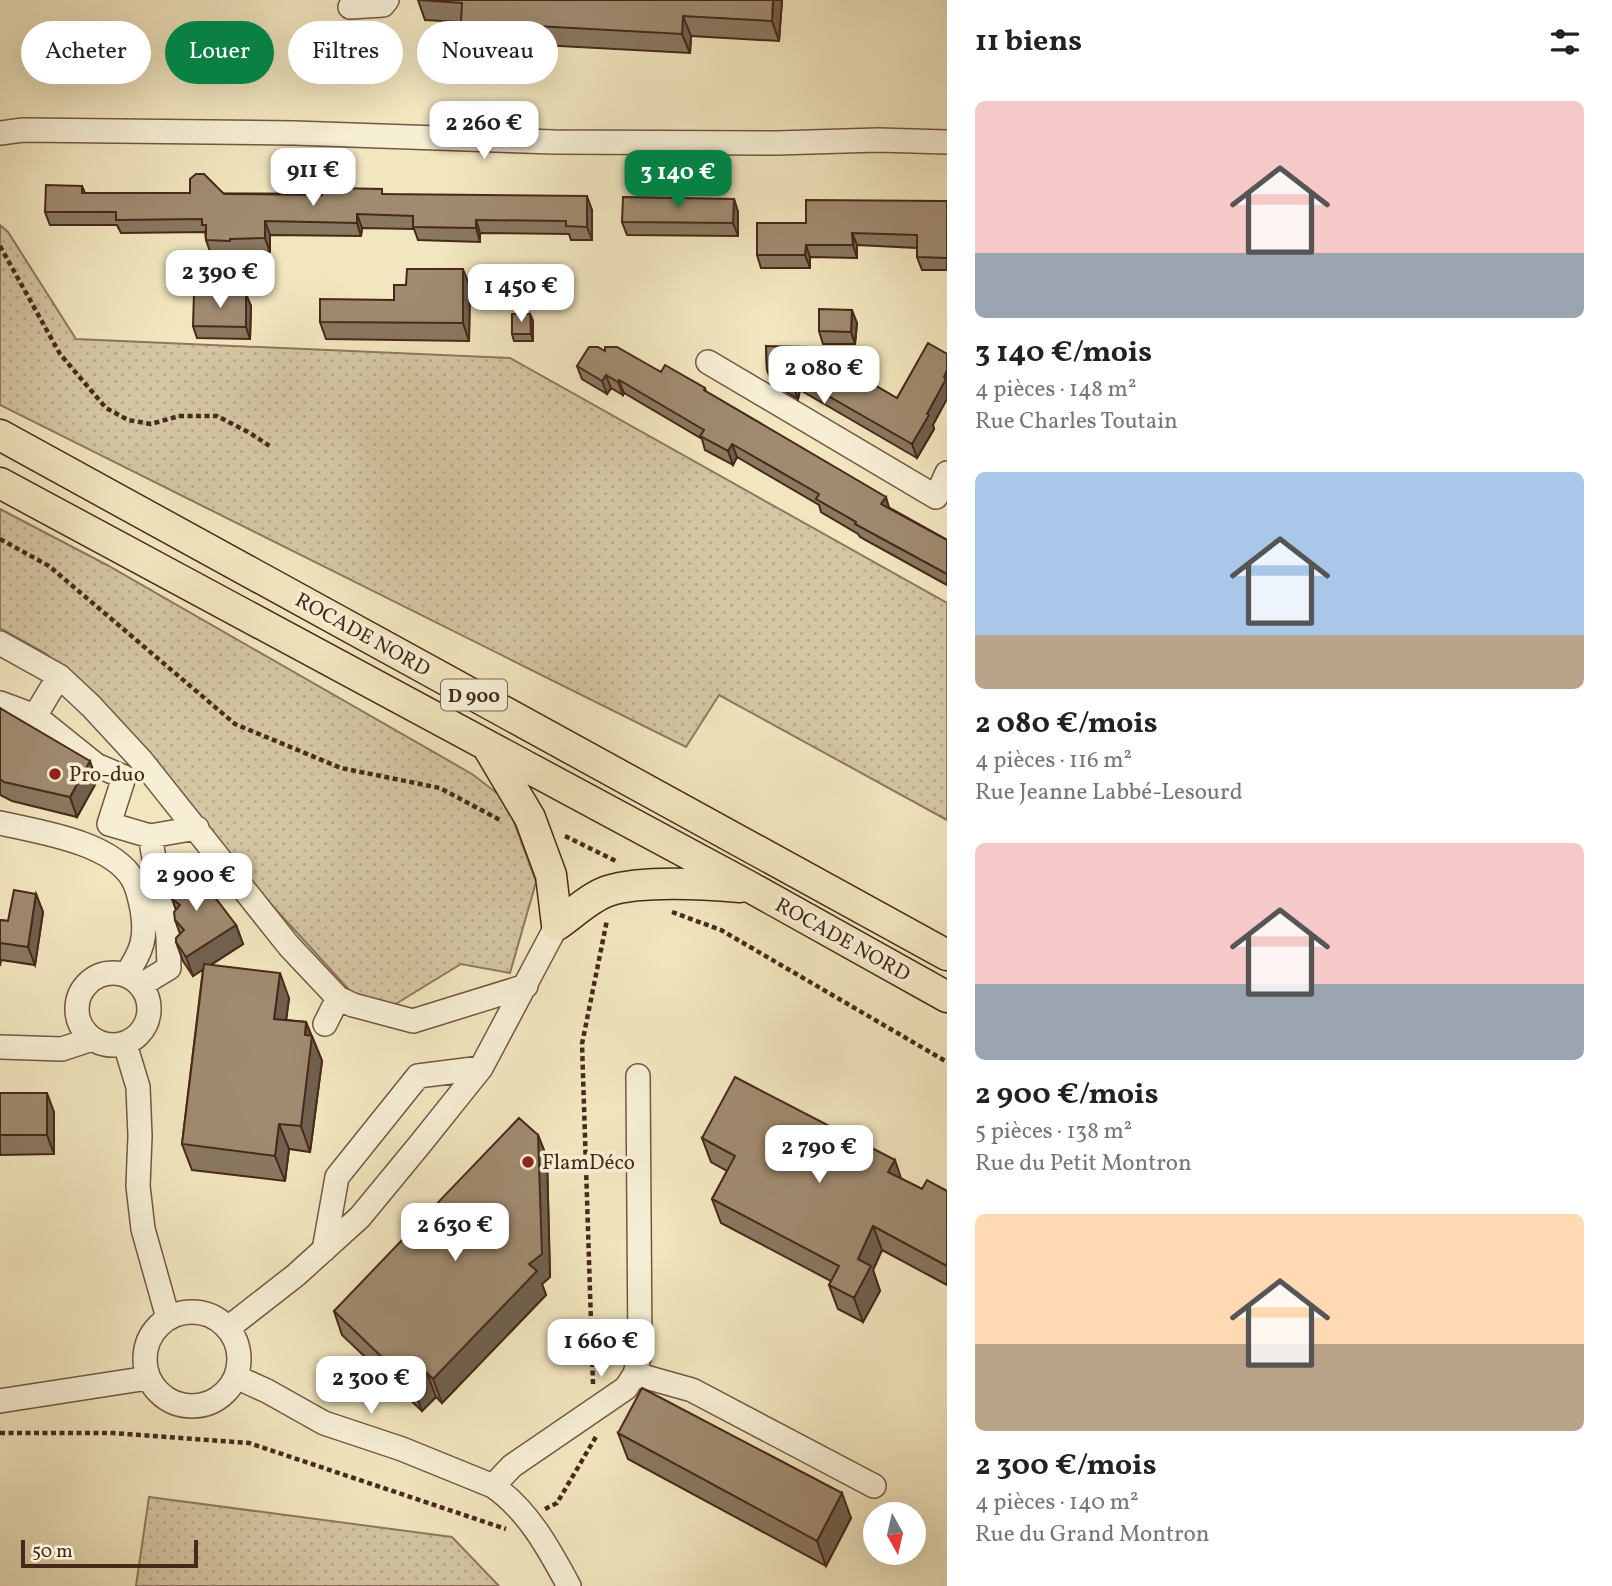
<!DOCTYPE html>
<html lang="fr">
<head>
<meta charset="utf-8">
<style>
	:root { --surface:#fff; --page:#f2f2f2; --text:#222; --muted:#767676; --accent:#0b8043 }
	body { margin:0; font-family:Vollkorn,serif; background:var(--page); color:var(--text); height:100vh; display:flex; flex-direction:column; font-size:26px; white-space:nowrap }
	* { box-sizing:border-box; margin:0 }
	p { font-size:23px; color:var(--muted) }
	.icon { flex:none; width:38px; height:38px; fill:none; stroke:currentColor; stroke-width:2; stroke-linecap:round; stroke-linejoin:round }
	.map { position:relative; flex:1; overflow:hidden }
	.side { display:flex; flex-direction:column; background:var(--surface); width:665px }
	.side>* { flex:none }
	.guide { position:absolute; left:21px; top:21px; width:665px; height:63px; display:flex; gap:14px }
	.needle { width:46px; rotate:172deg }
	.tools { position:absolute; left:863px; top:1502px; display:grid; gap:14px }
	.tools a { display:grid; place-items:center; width:63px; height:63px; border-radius:50%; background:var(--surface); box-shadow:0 7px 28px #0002; font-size:35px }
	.scale { position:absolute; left:21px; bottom:18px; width:177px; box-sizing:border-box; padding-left:7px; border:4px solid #47291a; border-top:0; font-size:19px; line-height:24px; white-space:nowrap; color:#47291a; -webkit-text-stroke:5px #f7efd5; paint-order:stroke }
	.price { position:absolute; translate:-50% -60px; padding:0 16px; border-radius:14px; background:#fff; color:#222; font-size:23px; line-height:46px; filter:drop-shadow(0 2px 4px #0008) }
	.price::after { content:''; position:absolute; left:50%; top:42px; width:21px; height:16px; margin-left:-10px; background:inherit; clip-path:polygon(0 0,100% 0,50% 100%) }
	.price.selected { background:var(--accent); color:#fff }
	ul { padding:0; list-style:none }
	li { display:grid; align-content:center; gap:14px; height:371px; padding:0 28px }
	li span { display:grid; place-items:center; height:217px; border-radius:10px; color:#555 }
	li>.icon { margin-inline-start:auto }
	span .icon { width:126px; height:126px; fill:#fffc; stroke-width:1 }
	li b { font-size:30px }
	h2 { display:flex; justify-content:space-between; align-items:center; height:84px; padding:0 28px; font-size:30px }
	.pill { padding:0 24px; border-radius:32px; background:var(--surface); box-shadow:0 7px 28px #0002; font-size:24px; line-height:63px }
	.pill.selected { background:var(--accent); color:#fff }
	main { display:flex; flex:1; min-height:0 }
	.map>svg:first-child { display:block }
</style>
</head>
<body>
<main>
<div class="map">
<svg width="947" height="1586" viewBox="0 0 947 1586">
	<defs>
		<pattern id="grass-dots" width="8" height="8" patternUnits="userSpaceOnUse" patternTransform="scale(1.75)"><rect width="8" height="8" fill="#d5c6a3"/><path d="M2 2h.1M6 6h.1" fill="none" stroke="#b8aa8c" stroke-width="1.8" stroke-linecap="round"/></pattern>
	</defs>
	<rect width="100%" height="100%" fill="#f2e6bf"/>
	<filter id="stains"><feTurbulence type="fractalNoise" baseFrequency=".00286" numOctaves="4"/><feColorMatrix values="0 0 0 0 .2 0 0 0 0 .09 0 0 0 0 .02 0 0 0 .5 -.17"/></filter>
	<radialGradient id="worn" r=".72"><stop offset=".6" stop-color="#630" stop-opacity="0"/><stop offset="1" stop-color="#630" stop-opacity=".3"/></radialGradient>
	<path fill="url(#grass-dots)" stroke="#8e785e" stroke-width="2" d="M0 225 8 232 76 339 510 358 947 603V820L719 695 686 747 0 405Z
		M0 509 107 565 472 774 506 800 536 882 510 973 461 964 394 1005 353 994 249 880 98 696 45 653 0 628Z
		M149 1497 452 1537 499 1586H136Z"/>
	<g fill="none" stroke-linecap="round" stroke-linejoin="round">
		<defs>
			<path id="minor" d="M350 7 383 5 387 0
				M0 133 23 130 294 133 554 142 777 143 878 140 947 142
				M708 362 936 497 947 473
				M0 643 59 676 91 706 141 760 289 946 338 998 353 1005 413 1021 526 986
				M0 703 35 716 96 765 124 777 109 824 150 836 197 828
				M35 716 59 676
				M0 823C39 832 110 842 132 878 138 887 140 900 142 909 147 938 142 951 126 975
				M77 1009a36 36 0 1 1 72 0a36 36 0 1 1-72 0Z
				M141 985 169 968 168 936 150 836
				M325 1024 338 998
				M125 1044 138 1087 140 1136 138 1186 143 1229 168 1318
				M0 1047 62 1049 92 1039
				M324 1250 337 1177 418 1076 481 1068
				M145 1359a47 47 0 1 1 94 0a47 47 0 1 1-94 0Z
				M228 1328 296 1275 360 1217 421 1143 481 1068 557 925
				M635 1374 692 1390 874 1486
				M236 1377 267 1391 324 1423 402 1449 493 1486
				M0 1401 148 1378
				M569 1586C549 1549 528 1510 493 1486L512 1466 626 1388 635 1374 640 1353 638 1076"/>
			<path id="major" d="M0 435 947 955
				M0 483 750 887 947 997
				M489 749 530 818 551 875 557 925C573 914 590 897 608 891 642 880 703 884 740 887"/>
		</defs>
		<use href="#minor" stroke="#725843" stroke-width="26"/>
		<use href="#major" stroke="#47291a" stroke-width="33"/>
		<path stroke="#47291a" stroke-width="4.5" stroke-dasharray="5 3.5" stroke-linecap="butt" d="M0 246 60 354 106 408 128 420 151 424 179 416H217L250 433 271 447
			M0 539 49 566 235 724 341 768 440 788 500 820
			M565 836 616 861
			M672 912 721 930 947 1062
			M593 1384 582 1044 607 920
			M0 1433H113L249 1443 506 1529
			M545 1509 557 1503 597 1435"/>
		<use href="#minor" stroke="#f7efd5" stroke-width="23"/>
		<use href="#major" stroke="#f2e6bf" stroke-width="30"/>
	</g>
	<path fill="#8a7860" stroke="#47291a" stroke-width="2" d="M418 0H782L779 41 691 36 690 53 468 41 461 22 425 20Z
		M82 186 85 193 384 194 592 210V240H571L569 234 480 233V242L418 240 414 229 362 228 361 236 270 235V252H235V254H211L206 240 205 232 121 233 117 225H50L45 212Z
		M734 199 738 212V236L627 235 622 222Z
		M947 201V270H922L917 257V248L857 245V258L810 257V268H761L757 255 806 223Z
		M470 287 469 341 326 339 320 322Z
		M251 306 250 339 197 338 193 326Z
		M530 314 533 321V341H514L512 334Z
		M857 323 855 344H823L819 331Z
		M766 346 933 425 934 429 917 458 800 390 798 399 772 383 767 370Z
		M605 351 705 388 706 392 890 508 947 540V585L860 537 858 534 821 512 819 505 737 457 733 465 705 450 702 439 624 393 623 395 611 388 607 394 582 379 577 366Z
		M0 708 97 781 77 817 12 801 0 795Z
		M36 894 43 912 35 965 1 960 0 966V920L8 921Z
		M172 899 236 925 243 944 211 965 289 998 286 1020 306 1022 322 1061 310 1152 289 1149 285 1181 192 1170 182 1144 203 969 193 976 183 961 176 942 180 934 175 920 176 910Z
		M0 1093 54 1112V1154L0 1155Z
		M538 1135 547 1158 550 1277 542 1284 546 1295 442 1403 436 1397 422 1411 342 1335 334 1311Z
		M702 1138 902 1179 922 1189 947 1191V1285L882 1250 873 1270 880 1291 863 1322 838 1309 829 1285 831 1281 721 1223 712 1199 727 1171 711 1162Z
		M618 1433 851 1518 826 1566 628 1459Z"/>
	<path fill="#70614e" stroke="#47291a" stroke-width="2" d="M773 0H782L779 41 772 21Z
		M683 16 691 36 690 53 682 34Z
		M587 196 592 210V240L587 227Z
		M734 199 738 212V236L733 223Z
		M357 214 362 228 361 236 357 223Z
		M476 220 480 233V242L476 228Z
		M265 221 270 235V252L265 238Z
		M852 233 857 245V258L853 245Z
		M806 245 810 257V268L805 255Z
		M463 269 470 287 469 341 463 323Z
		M246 294 251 306 250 339 246 327Z
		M852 310 857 323 855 344 851 332Z
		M530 314 533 321V341L531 334Z
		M947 370V399L933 425 934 429 917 458 912 444Z
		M606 375 611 388 607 394 602 381Z
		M795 377 800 390 798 399 793 386Z
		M619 380 624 393 623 395 618 382Z
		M732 444 737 457 733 465 728 451Z
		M886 497 890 511 881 504Z
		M90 761 97 781 77 817 70 797Z
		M36 894 43 912 35 965 28 947Z
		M236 925 243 944 193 976 186 957Z
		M280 973 289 998 283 1044 274 1019Z
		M306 1022 312 1039V1036L322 1061 310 1152 301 1126Z
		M47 1093 54 1112V1154L47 1135Z
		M279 1124 289 1149 285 1181 275 1156Z
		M538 1135 547 1158 550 1277 542 1284 546 1295 442 1403 433 1379 529 1264Z
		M895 1160 903 1184 888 1172Z
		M873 1226 882 1250 873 1270 880 1291 863 1322 854 1298 858 1259Z
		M427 1373 436 1397 422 1411 413 1387Z
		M842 1493 851 1518 826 1566 817 1541Z"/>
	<path fill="#a08b70" stroke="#47291a" stroke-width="2" d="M418 0H773L772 21 683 16 682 34 461 22 462 3Z
		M196 174H204L224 194 322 195 323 190H335L336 188 382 189V194L587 196V227L566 226V221L476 220V228L413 227V216L357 214V223L265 221V238L230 239V241L206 240V225H202V219L116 220V212H45L46 185 82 186V193H190V179Z
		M623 197 734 199 733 223 622 222Z
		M806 200 947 201V258L917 257V235L852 233 853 245H806L805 255H757V223H806Z
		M407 269H463V323L320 322V299L394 300V285H406Z
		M194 293 246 294V327L193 326Z
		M819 309 852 310 851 332 819 331Z
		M512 314H530L531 334H512Z
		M928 343 947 354V370L944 377 946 379 927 414 929 415 912 444 795 377 793 386 767 370 766 346 810 347 897 398Z
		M589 347H598L605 351V347H617L661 372 665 365 705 388 704 390 886 497 881 504 947 540V574L855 524 856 522 816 499 819 494 732 444 728 451 700 436 704 430 619 380 618 382 606 375 602 381 577 366Z
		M0 708 90 761 70 797 4 782 0 779Z
		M173 866 197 880 217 900 236 925 186 957 176 942V938L184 930 175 920 174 912 180 905 172 899 168 876Z
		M14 890 36 894 28 947 0 943V920L8 921Z
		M204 964 280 973 274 1019 306 1022 305 1035 312 1036 301 1126 279 1124 275 1156 182 1144Z
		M735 1077 895 1160 888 1172 922 1189 927 1180 947 1191V1266L873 1226 858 1259 871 1266 854 1298 829 1285 839 1266 712 1199 735 1156 702 1138Z
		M0 1093H47V1135H0Z
		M519 1118 538 1135 542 1254 529 1264 537 1271 433 1379 427 1373 413 1387 334 1311Z
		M642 1388 842 1493 817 1541 618 1433Z"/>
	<g fill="#8f2418" stroke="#f7efd5" stroke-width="2.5">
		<circle cx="55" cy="774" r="7"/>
		<circle cx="528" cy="1162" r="7"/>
	</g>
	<g text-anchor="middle" stroke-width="7" stroke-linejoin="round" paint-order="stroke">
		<rect fill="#f7efd5" stroke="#7c6452" stroke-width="2" x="441" y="679.5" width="66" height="31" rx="5"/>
		<g font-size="19" font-weight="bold" fill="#47291a">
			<text x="474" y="702">D 900</text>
		</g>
		<g font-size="21" fill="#47291a" stroke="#f7efd5">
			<text transform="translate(363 634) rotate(29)" y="7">ROCADE NORD</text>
			<text transform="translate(843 939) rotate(29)" y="7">ROCADE NORD</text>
		</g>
		<g font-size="21" fill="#47291a" stroke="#f7efd5" text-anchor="start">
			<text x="69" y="781">Pro-duo</text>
			<text x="542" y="1169">FlamDéco</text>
		</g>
	</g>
	<rect width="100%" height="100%" filter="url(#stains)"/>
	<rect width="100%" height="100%" fill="url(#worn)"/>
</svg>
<div class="tools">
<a><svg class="needle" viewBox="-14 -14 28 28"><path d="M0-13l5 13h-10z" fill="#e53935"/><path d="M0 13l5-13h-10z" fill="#767676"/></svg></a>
</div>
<div class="scale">50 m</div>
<b class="price" style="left:484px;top:161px">2 260 €</b>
<b class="price" style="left:313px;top:208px">911 €</b>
<b class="price selected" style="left:678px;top:210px">3 140 €</b>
<b class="price" style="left:220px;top:310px">2 390 €</b>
<b class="price" style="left:521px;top:324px">1 450 €</b>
<b class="price" style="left:824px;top:406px">2 080 €</b>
<b class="price" style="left:196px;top:913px">2 900 €</b>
<b class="price" style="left:819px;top:1185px">2 790 €</b>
<b class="price" style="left:455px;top:1263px">2 630 €</b>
<b class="price" style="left:601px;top:1379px">1 660 €</b>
<b class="price" style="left:371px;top:1416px">2 300 €</b>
<div class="guide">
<a class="pill">Acheter</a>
<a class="pill selected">Louer</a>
<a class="pill">Filtres</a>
<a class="pill">Nouveau</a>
</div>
</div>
<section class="side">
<h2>11 biens<svg class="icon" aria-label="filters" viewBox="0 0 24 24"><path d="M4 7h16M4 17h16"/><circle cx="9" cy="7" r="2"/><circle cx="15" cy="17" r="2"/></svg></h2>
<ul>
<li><span style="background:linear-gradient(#f6c9c9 70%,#9aa5b1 0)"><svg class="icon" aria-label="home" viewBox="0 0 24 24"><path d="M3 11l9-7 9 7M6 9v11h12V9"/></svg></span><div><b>3 140 €/mois</b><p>4 pièces · 148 m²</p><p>Rue Charles Toutain</p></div></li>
<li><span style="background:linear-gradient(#a9c7e8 75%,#b9a48a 0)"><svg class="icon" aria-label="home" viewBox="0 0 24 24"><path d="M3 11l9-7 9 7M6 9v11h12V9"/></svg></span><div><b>2 080 €/mois</b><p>4 pièces · 116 m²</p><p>Rue Jeanne Labbé-Lesourd</p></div></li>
<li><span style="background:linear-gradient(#f6c9c9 65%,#9aa5b1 0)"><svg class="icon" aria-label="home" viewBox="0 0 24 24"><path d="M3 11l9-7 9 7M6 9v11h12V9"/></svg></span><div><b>2 900 €/mois</b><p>5 pièces · 138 m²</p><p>Rue du Petit Montron</p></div></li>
<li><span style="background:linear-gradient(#ffd9b3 60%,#b9a48a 0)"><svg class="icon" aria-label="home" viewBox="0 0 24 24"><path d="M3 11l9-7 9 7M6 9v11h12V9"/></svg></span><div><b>2 300 €/mois</b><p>4 pièces · 140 m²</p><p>Rue du Grand Montron</p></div></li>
</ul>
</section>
</main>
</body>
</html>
